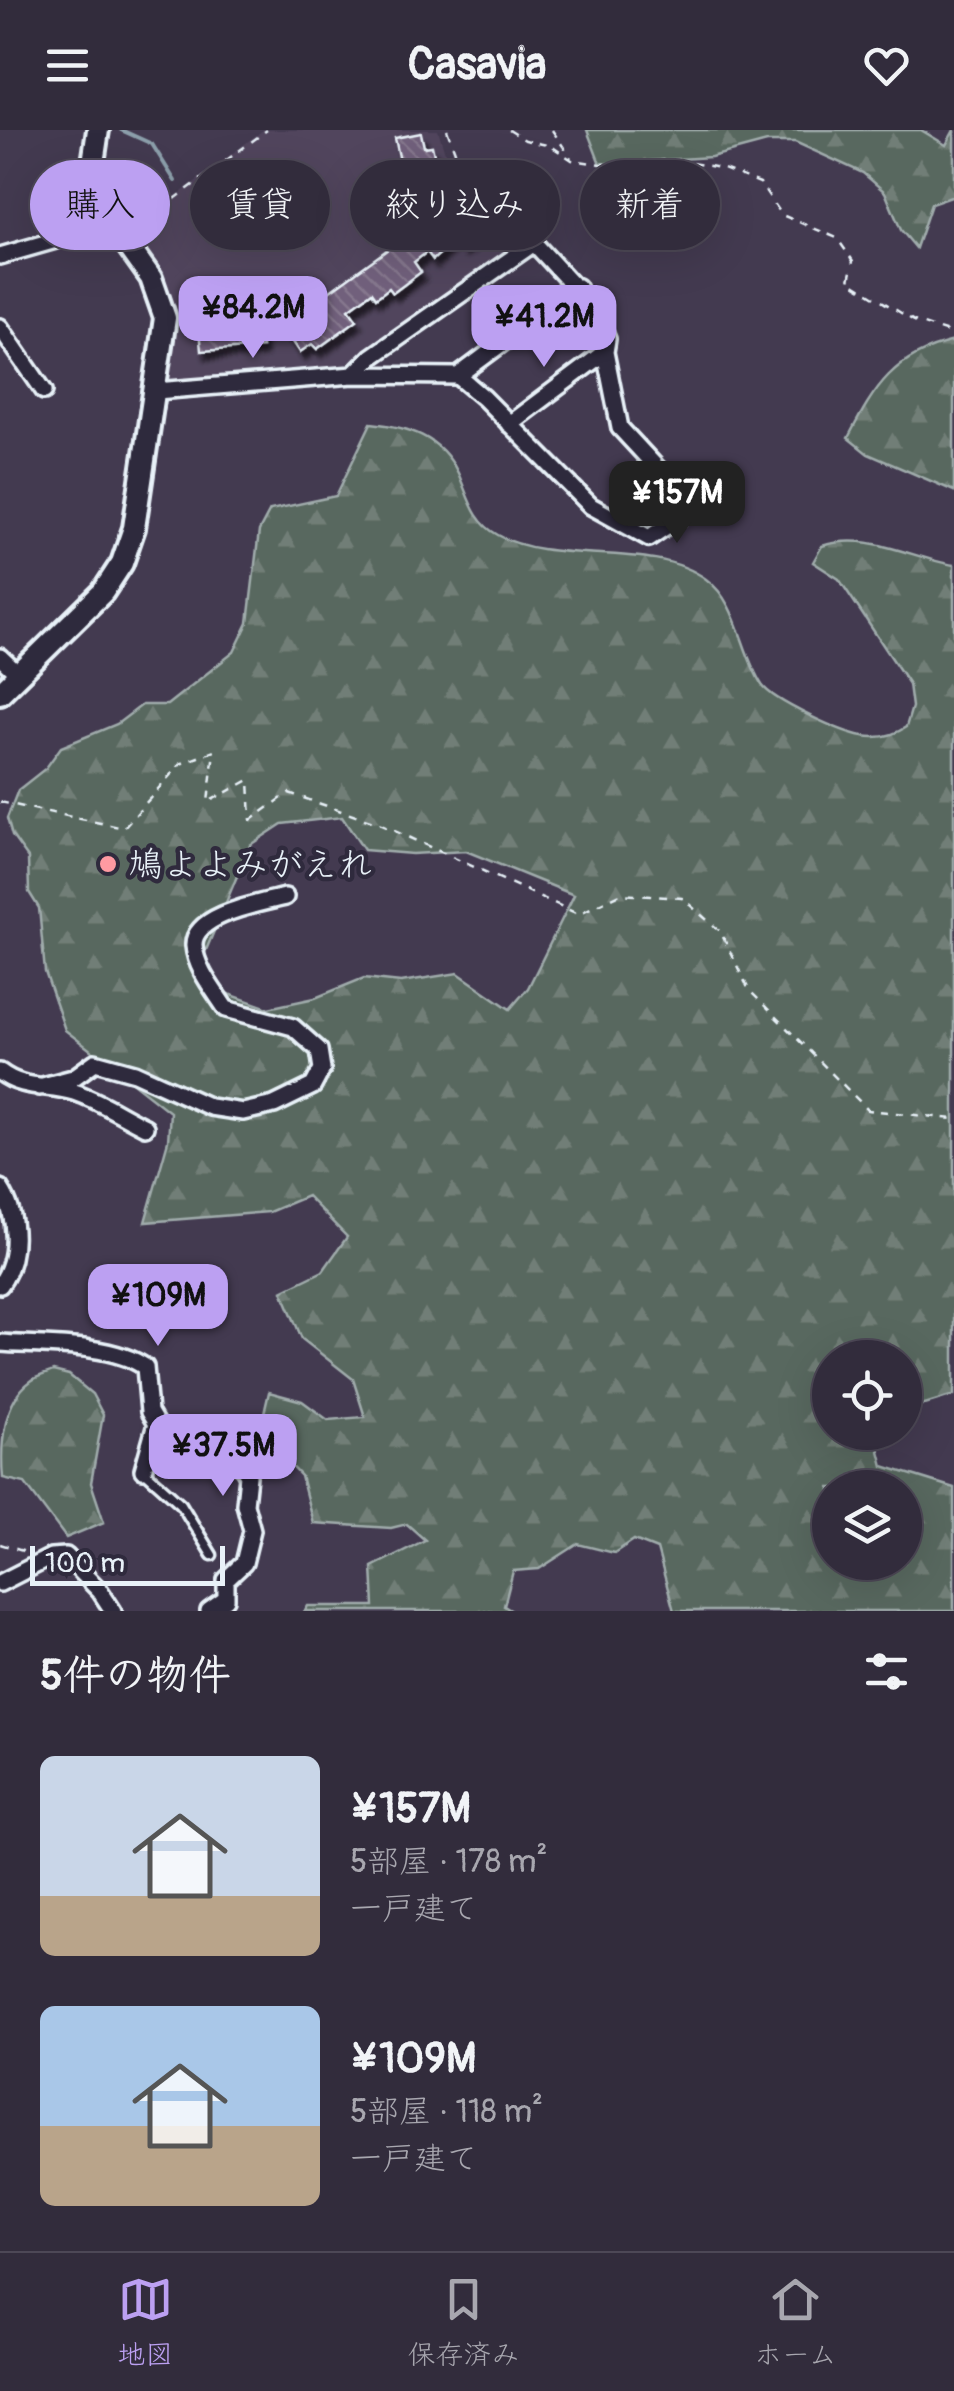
<!DOCTYPE html>
<html lang="ja">
<head>
<meta charset="utf-8">
<style>
	:root { --surface:#322c3c; --page:#3d3847; --text:#f1f3f6; --muted:#a8a7af; --line:#4d4856; --accent:#bca0f2 }
	body { margin:0; font-family:Pangolin,"Klee One",sans-serif; background:var(--page); color:var(--text); height:100vh; display:flex; flex-direction:column; font-size:38px; white-space:nowrap }
	* { box-sizing:border-box; margin:0 }
	p { font-size:32px; color:var(--muted) }
	.icon { flex:none; width:55px; height:55px; fill:none; stroke:currentColor; stroke-width:2; stroke-linecap:round; stroke-linejoin:round }
	.map { position:relative; height:1481px; overflow:hidden }
	.details { display:flex; flex-direction:column; background:var(--surface); flex:1 }
	.details>* { flex:none }
	.top-card { position:absolute; left:30px; top:30px; width:895px; height:90px; display:flex; gap:20px }
	.buttons { position:absolute; left:812px; top:1210px; display:grid; gap:20px }
	.buttons a { display:grid; place-items:center; width:110px; height:110px; border-radius:50%; background:var(--surface); box-shadow:0 10px 40px #0002,0 0 0 2px var(--line); font-size:50px }
	.scale { position:absolute; left:30px; bottom:25px; width:195px; box-sizing:border-box; padding-left:10px; border:5px solid #e8f1f8; border-top:0; font-size:28px; line-height:35px; white-space:nowrap; color:#e8f1f8; -webkit-text-stroke:8px #2f2a3d; paint-order:stroke }
	.price { position:absolute; translate:-50% -85px; padding:0 22px; border-radius:20px; background:var(--accent); color:#111; font-size:32px; line-height:65px; filter:drop-shadow(0 2px 5px #0008) }
	.price::after { content:''; position:absolute; left:50%; top:60px; width:30px; height:22px; margin-left:-15px; background:inherit; clip-path:polygon(0 0,100% 0,50% 100%) }
	.price.current { background:#222; color:#fff }
	ul { padding:0; list-style:none }
	li { display:flex; align-items:center; gap:30px; height:250px; padding:0 40px }
	li span { display:grid; place-items:center; flex:none; width:280px; height:200px; border-radius:15px; color:#555 }
	li>.icon { margin-inline-start:auto }
	span .icon { width:120px; height:120px; fill:#fffc; stroke-width:1 }
	li b { font-size:42px }
	h2 { display:flex; justify-content:space-between; align-items:center; height:120px; padding:0 40px; font-size:42px }
	.chip { padding:0 35px; border-radius:45px; background:var(--surface); box-shadow:0 10px 40px #0002,0 0 0 2px var(--line); font-size:35px; line-height:90px }
	.chip.current { background:var(--accent); color:#111 }
	header { display:flex; justify-content:space-between; align-items:center; height:130px; padding:0 40px; background:var(--surface); font-size:45px; font-weight:700 }
	.dock { display:flex; justify-content:space-around; align-items:center; height:140px; border-top:2px solid var(--line); background:var(--surface); font-size:28px; color:var(--muted) }
	.dock a { display:grid; justify-items:center; gap:5px }
	.dock .current { color:var(--accent) }
	.map>svg:first-child { display:block }
</style>
</head>
<body>
<header><svg class="icon" aria-label="menu" viewBox="0 0 24 24"><path d="M4 6h16M4 12h16M4 18h16"/></svg>Casavia<svg class="icon" aria-label="heart" viewBox="0 0 24 24"><path d="M12 20l-8-8c-3-5 5-10 8-4 3-6 11-1 8 4z"/></svg></header>
<div class="map">
<svg width="954" height="1481" viewBox="0 0 954 1481">
	<defs>
		<pattern id="forest-firs" width="22" height="20" patternUnits="userSpaceOnUse" patternTransform="scale(2.5)"><rect width="22" height="20" fill="#59685f"/><path d="M5 1l3.5 6h-7zM16 11l3.5 6h-7z" fill="#717e77"/></pattern>
		<pattern id="building-back-hatch" width="6" height="6" patternUnits="userSpaceOnUse" patternTransform="scale(2.5)"><rect width="6" height="6" fill="#71607b"/><path d="M-1 5l2 2M0 0l6 6M5-1l2 2" fill="none" stroke="#85778e"/></pattern>
		<filter id="shadow"><feDropShadow dx="4.5" dy="8" stdDeviation="2.5" flood-color="#0009"/></filter>
	</defs>
	<rect width="100%" height="100%" fill="#433a50"/>
	<filter id="ink" filterUnits="userSpaceOnUse"><feTurbulence type="fractalNoise" baseFrequency=".01" numOctaves="2"/><feDisplacementMap in="SourceGraphic" scale="20" xChannelSelector="R" yChannelSelector="G"/><feConvolveMatrix kernelMatrix="1 2 1 2 8 2 1 2 1" color-interpolation-filters="sRGB"/></filter>
	<g filter="url(#ink)">
		<path fill="#51455d" d="M263 0H438L451 42 472 70 466 85 478 90 494 117 506 121 338 240 172 253 166 244 174 201 167 158 126 98 145 90Z"/>
		<path fill="url(#forest-firs)" stroke="#a0acac" stroke-width="2.5" fill-rule="evenodd" d="M587 0H921L946 15 954 0V66L931 74 916 118 901 100 885 62 863 43 795 12H767L711 27 600 34Z
			M954 211V361L868 324 848 308C875 256 894 225 954 211Z
			M371 293C409 297 440 306 458 343 469 367 473 392 498 405 555 437 652 409 706 449 739 473 740 521 762 555 773 571 842 603 863 606 880 609 893 606 906 597L912 577 909 554 839 449 813 432 822 416C867 401 909 427 954 435V1265L905 1280V1228H830V1302L882 1303 876 1309 883 1336 954 1358V1481H674L657 1419 634 1410 614 1423 578 1414 539 1439 513 1441 504 1476 512 1481H305L308 1476H374L372 1437 425 1410 407 1394 391 1398 313 1393 301 1346 275 1319 263 1288 269 1262 302 1271 328 1290 365 1287 353 1249 302 1209 282 1161 323 1141 347 1107 307 1066 269 1082 145 1092 168 1011 170 982 65 900 45 842 39 778 29 762 28 728 12 706 7 688 18 660 46 638 61 617 117 594 142 575H167L234 522 248 493 259 401 270 380 336 366ZM342 687 364 720 412 724 466 721 574 765 528 858 510 879 458 843 401 852 364 848 315 868 268 878 223 862 204 825 250 715 282 694ZM830 1358H905V1432H830Z
			M53 1241 69 1245 92 1264 103 1285 91 1353 104 1392 66 1408 25 1353 3 1348C0 1316 3 1271 31 1251 37 1246 47 1244 53 1241Z"/>
		<g fill="none" stroke-linecap="round" stroke-linejoin="round">
			<path stroke="#8c9fab" stroke-width="4" d="M121 0 152 14 175 51"/>
		</g>
		<path fill="url(#building-back-hatch)" stroke="#e8f1f8" stroke-width="2.5" filter="url(#shadow)" d="M421 3 424 17 432 16 441 57 407 64 395 8Z
			M453 72 478 107 463 118 456 109 433 130 427 122 414 132 421 142 393 163 389 158 376 168 372 162 349 179 357 190 317 219 312 214 300 222 282 196Z
			M259 174 262 217 201 221 197 179Z"/>
		<g fill="none" stroke-linecap="round" stroke-linejoin="round">
			<defs>
				<path id="service" d="M143 1340 181 1374 212 1425"/>
				<path id="minor" d="M0 126 70 106 104 82
					M0 197 44 261
					M353 245 371 227 534 113 595 179 607 209 605 222 620 298 659 340 680 387 649 408 591 376 484 268 458 246
					M156 261 353 245 458 246 578 157
					M509 294 605 222
					M0 527 18 544
					M0 942C23 960 48 954 74 962 99 970 122 986 145 997
					M39 957 73 948 95 932 135 943 210 977 243 982 274 975 313 956 322 939 319 920 293 897 226 879C214 860 196 839 194 816 192 784 262 773 285 767
					M0 1058C18 1085 20 1128 0 1155
					M0 1213C41 1216 111 1213 145 1237L149 1282 156 1294 143 1340
					M156 1300 228 1319 237 1326 248 1346 245 1374 252 1400 244 1433 226 1450V1469L209 1481
					M0 1453 51 1427 66 1426 100 1461 113 1481"/>
				<path id="tertiary" d="M0 563 103 462 122 433 134 398 165 188 151 148 104 82 93 33 98 0"/>
			</defs>
			<use href="#service" stroke="#e8f1f8" stroke-width="15"/>
			<use href="#minor" stroke="#e8f1f8" stroke-width="22"/>
			<use href="#tertiary" stroke="#e8f1f8" stroke-width="28"/>
			<path stroke="#e8f1f8" stroke-width="2.5" stroke-dasharray="8 8" stroke-linecap="butt" d="M447 0 464 46 485 75 527 98
				M509 0 525 10 551 16 572 30 600 34 674 30 721 38 760 53 782 85 837 108 853 131 849 151 914 191 954 204
				M552 0 571 28
				M134 95 172 71 267 0
				M0 672 124 698 180 634 214 621 208 672 249 650 251 690 289 663 379 694 578 784 620 764 682 768 720 801 749 860 868 980 954 989
				M0 1414 29 1423"/>
			<use href="#service" stroke="#2f2a3d" stroke-width="8"/>
			<use href="#minor" stroke="#2f2a3d" stroke-width="15"/>
			<use href="#tertiary" stroke="#2f2a3d" stroke-width="20"/>
		</g>
	</g>
	<circle fill="#ff9aa2" stroke="#2f2a3d" stroke-width="4" cx="108" cy="734" r="10"/>
	<g text-anchor="middle" stroke-width="9" stroke-linejoin="round" paint-order="stroke">
		<g font-size="35" fill="#e8f1f8" stroke="#2f2a3d" text-anchor="start">
			<text x="128" y="746">鳩よよみがえれ</text>
		</g>
	</g>
</svg>
<div class="buttons">
<a><svg class="icon" aria-label="locate" viewBox="0 0 24 24"><circle cx="12" cy="12" r="6"/><path d="M12 2v4M12 18v4M2 12h4M18 12h4"/></svg></a>
<a><svg class="icon" aria-label="layers" viewBox="0 0 24 24"><path d="M12 4l9 5-9 5-9-5zM3 14l9 5 9-5"/></svg></a>
</div>
<div class="scale">100 m</div>
<b class="price" style="left:253px;top:231px">¥84.2M</b>
<b class="price" style="left:544px;top:240px">¥41.2M</b>
<b class="price current" style="left:677px;top:416px">¥157M</b>
<b class="price" style="left:158px;top:1219px">¥109M</b>
<b class="price" style="left:223px;top:1369px">¥37.5M</b>
<div class="top-card">
<a class="chip current">購入</a>
<a class="chip">賃貸</a>
<a class="chip">絞り込み</a>
<a class="chip">新着</a>
</div>
</div>
<section class="details">
<h2>5件の物件<svg class="icon" aria-label="filters" viewBox="0 0 24 24"><path d="M4 7h16M4 17h16"/><circle cx="9" cy="7" r="2"/><circle cx="15" cy="17" r="2"/></svg></h2>
<ul>
<li><span style="background:linear-gradient(#c9d6e8 70%,#b9a48a 0)"><svg class="icon" aria-label="home" viewBox="0 0 24 24"><path d="M3 11l9-7 9 7M6 9v11h12V9"/></svg></span><div><b>¥157M</b><p>5部屋 · 178 m²</p><p>一戸建て</p></div></li>
<li><span style="background:linear-gradient(#a9c7e8 60%,#b9a48a 0)"><svg class="icon" aria-label="home" viewBox="0 0 24 24"><path d="M3 11l9-7 9 7M6 9v11h12V9"/></svg></span><div><b>¥109M</b><p>5部屋 · 118 m²</p><p>一戸建て</p></div></li>
</ul>
</section>
<nav class="dock">
<a class="current"><svg class="icon" aria-label="map" viewBox="0 0 24 24"><path d="M3 6l6-2 6 2 6-2v14l-6 2-6-2-6 2zM9 4v14M15 6v14"/></svg>地図</a>
<a><svg class="icon" aria-label="saved" viewBox="0 0 24 24"><path d="M7 4h10v16l-5-4-5 4z"/></svg>保存済み</a>
<a><svg class="icon" aria-label="home" viewBox="0 0 24 24"><path d="M3 11l9-7 9 7M6 9v11h12V9"/></svg>ホーム</a>
</nav>
</body>
</html>
